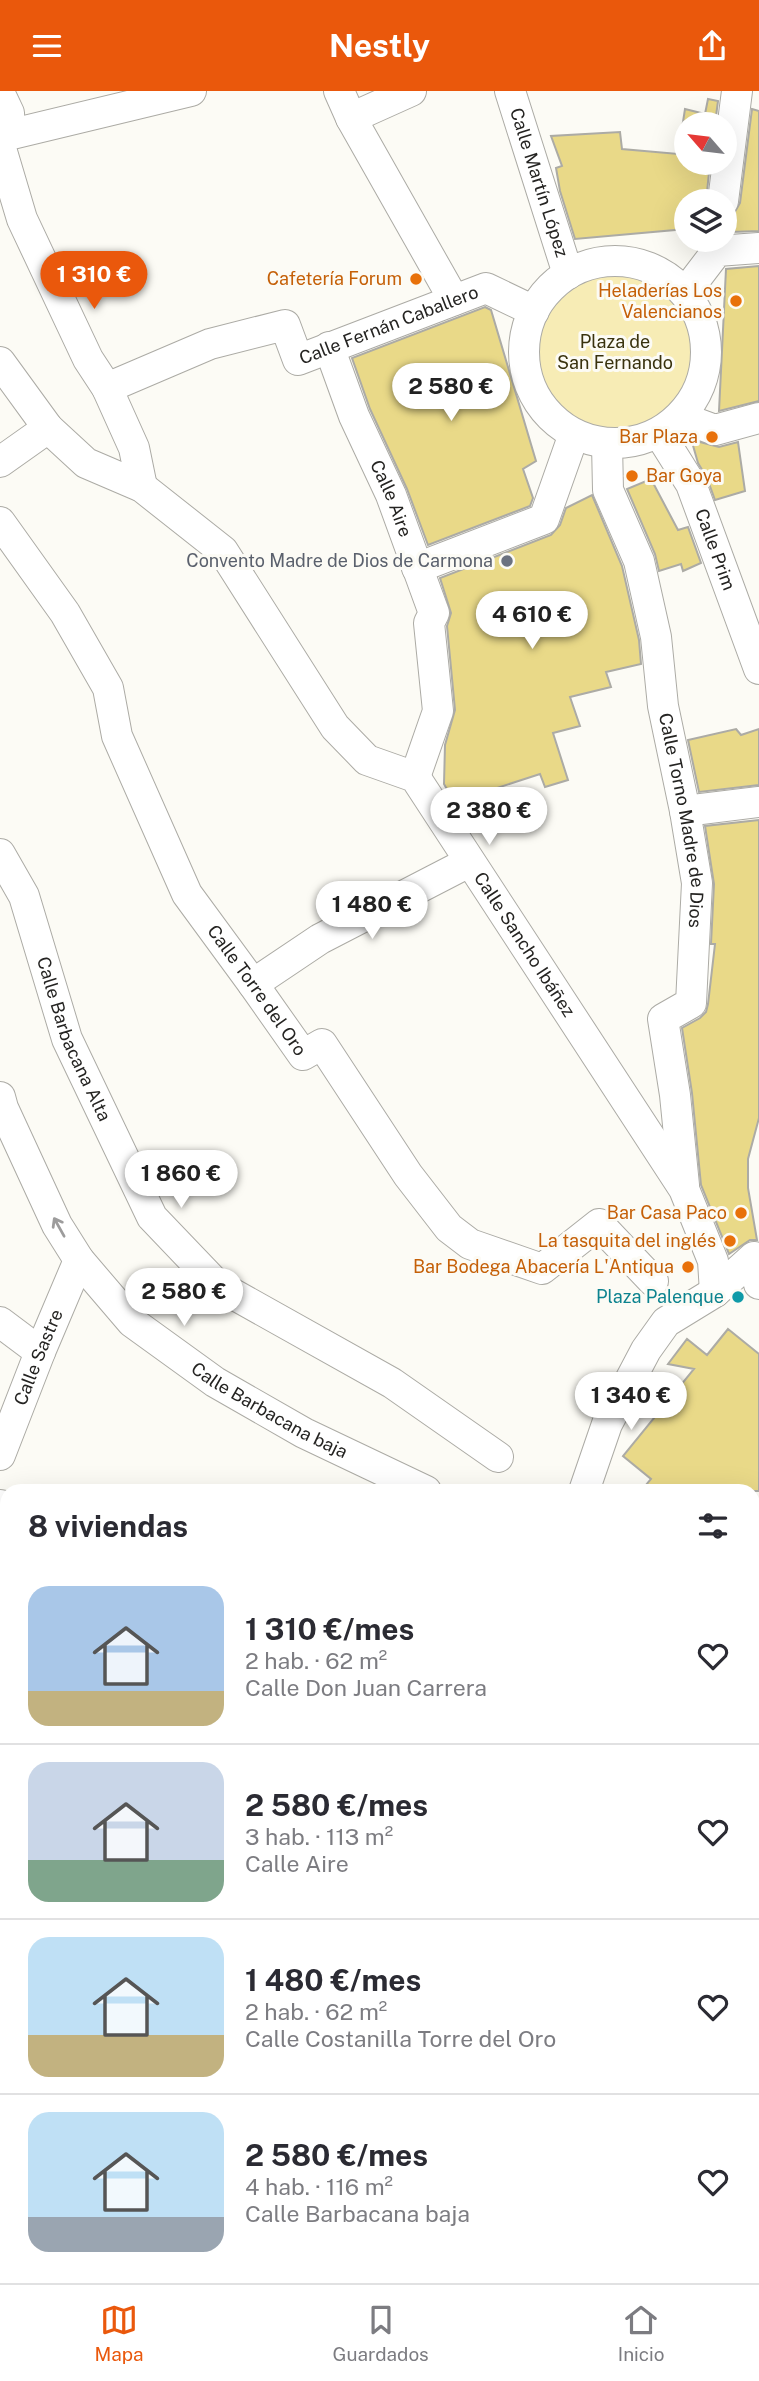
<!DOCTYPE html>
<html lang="es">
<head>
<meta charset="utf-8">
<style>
	:root { --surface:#fff; --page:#f2f2f3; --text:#2b2b33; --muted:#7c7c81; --line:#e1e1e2; --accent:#ea580c }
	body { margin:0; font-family:"Public Sans",sans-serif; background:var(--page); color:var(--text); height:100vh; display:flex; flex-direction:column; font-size:26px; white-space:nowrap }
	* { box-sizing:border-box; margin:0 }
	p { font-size:23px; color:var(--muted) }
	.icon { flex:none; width:38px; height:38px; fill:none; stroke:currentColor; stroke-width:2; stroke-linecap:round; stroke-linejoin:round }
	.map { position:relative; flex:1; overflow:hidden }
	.details { position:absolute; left:0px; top:1393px; width:760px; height:800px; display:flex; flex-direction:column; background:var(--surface); border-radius:21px 21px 0 0; box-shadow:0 7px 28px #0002 }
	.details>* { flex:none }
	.needle { width:46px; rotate:298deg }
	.buttons { position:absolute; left:674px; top:21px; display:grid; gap:14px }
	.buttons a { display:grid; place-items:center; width:63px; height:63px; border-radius:50%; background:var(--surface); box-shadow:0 7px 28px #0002; font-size:35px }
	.price { position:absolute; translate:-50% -60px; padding:0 16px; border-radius:24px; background:#fff; color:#222; font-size:23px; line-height:46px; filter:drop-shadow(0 2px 4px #0008) }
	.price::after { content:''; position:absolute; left:50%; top:42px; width:21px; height:16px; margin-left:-10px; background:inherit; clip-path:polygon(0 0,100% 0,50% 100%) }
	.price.current { background:var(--accent); color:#fff }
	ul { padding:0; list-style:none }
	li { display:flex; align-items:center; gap:21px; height:175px; padding:0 28px }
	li+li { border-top:2px solid var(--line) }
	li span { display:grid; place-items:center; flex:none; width:196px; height:140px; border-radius:21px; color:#555 }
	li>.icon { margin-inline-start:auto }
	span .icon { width:84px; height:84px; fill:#fffc; stroke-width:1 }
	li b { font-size:30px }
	h2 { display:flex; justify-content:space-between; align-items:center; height:84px; padding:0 28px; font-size:30px }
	header { display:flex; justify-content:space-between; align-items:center; height:91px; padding:0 28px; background:var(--accent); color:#fff; font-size:32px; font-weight:700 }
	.menu { display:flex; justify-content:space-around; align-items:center; height:98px; border-top:2px solid var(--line); background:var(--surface); font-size:19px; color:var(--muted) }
	.menu a { display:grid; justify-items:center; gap:4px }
	.menu .current { color:var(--accent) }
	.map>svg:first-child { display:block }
</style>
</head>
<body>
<header><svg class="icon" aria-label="menu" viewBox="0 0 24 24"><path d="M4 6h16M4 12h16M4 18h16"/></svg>Nestly<svg class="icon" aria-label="share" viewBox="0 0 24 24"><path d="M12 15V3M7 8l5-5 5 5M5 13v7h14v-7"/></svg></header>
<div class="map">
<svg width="759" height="2192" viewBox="0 0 759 2192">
	<rect width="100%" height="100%" fill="#fcfbf5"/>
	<path fill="#f7ecb5" d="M538 261a77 77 0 1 1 154 0a77 77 0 1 1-154 0Z"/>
	<path fill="#e9d988" stroke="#acaba5" stroke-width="2" d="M708 8 718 10 715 33H686V72H710L706 110H686V138L575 148 560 100 556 77 562 75 551 45 620 41 622 58 678 63 685 18 705 23Z
		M752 18 759 20V140L731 141 733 124 740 112Z
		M759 175V310L719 320 726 178Z
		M485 216 491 219 536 370 523 378 533 407 530 415 428 454 407 398 370 318 352 267Z
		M696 350 719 356 738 351 745 400 715 409 707 387 698 372 692 351Z
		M651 388 678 439 688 436 701 472 683 480 681 473 659 480 655 463 627 398Z
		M592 404 622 475 639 549 641 573 606 581 611 596 570 606 580 635 553 642 568 689 545 696 540 683 454 711 444 693 445 654 455 619 447 535 451 522 440 487 551 444 560 434 566 417Z
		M736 638 741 644 759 638V694L699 701 688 649Z
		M759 729V1027L748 1068V1097L757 1149H750L729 1163 701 1094 692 1002 682 937 700 927 706 921 708 913 715 853H711L714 793 705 735Z
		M728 1238 759 1263V1400H641L651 1388 623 1365 694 1278 668 1273 687 1248 707 1264Z"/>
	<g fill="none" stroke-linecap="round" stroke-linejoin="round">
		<defs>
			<g id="street">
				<path d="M339 0 351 27 454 209"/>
				<path id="s1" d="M510 0 568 183"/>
				<path d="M0 3 9 22 10 43"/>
				<path d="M351 27 411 0"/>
				<path d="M0 46 191 0"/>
				<path d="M0 54 22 128 88 268 107 297 134 357 142 396"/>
				<path d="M723 110 737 0"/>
				<circle cx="615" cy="261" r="91"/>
				<path d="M685 202 717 160 759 157"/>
				<path id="s2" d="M329 256 354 325 391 404 434 522 429 532 438 620 415 686"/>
				<path id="s3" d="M0 271 48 337 86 372 142 396 223 460 335 636 367 669 415 686 684 1098 713 1170 715 1201"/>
				<path id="s4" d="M107 297 210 253 285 234 298 269 486 197 534 220"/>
				<path d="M680 326 715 339 759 327"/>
				<path id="s5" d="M659 342 691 393 759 578"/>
				<path id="s6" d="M607 353 608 399 639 470 656 546 663 615 685 720 697 792 691 912 663 928 675 1004 684 1094"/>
				<path d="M0 371 48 337"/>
				<path id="s7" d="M0 431 65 522 108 597 117 645 187 803 253 893 303 964 322 953 408 1084 449 1137 470 1153 542 1178 599 1133 653 1190"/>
				<path d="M417 477 544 428 574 343"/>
				<path d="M685 720 759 711"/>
				<path id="s8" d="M0 763 24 805 67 948 152 1126 217 1194 392 1292 498 1366"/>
				<path d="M253 893 320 848 469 771"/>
				<path id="s9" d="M0 1006 3 1017 57 1134 79 1169 132 1231 215 1291 304 1342 426 1400"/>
				<path d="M0 1231 40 1261"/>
				<path id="s10" d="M0 1364 40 1261 79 1169"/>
				<path d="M584 1400 607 1333 646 1259 666 1231 715 1201 754 1166 759 1193"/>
				<path d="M0 1667 7 1671"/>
				<path d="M0 1956 7 1958"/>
				<path d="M321 2186 328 2189 325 2192"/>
				<path d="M37 2192 42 2186"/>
			</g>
			<path id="secondary" d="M0 1418 7 1420
				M752 1594 759 1598
				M752 2031 759 2028
				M752 2088 759 2091
				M701 2192 704 2186"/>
			<path id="primary" d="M752 1549H759
				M501 2186 502 2192"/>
		</defs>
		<use href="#street" stroke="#acaba5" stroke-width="32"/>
		<use href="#secondary" stroke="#acaba5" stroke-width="40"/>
		<use href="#primary" stroke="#d8d8d7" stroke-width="40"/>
		<use href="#street" stroke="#fff" stroke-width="30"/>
		<use href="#secondary" stroke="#fff" stroke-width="38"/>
		<use href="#primary" stroke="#cdb58b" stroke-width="38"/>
	</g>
	<defs><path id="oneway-shaft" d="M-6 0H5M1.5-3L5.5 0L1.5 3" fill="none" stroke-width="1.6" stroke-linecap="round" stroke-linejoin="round" transform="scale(1.75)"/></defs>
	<use stroke="#9d9c9c" href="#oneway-shaft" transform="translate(59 1136) rotate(-119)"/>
	<g fill="#e8710a" stroke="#fcfbf5" stroke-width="2.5">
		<circle cx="416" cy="188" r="7"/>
		<circle cx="736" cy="210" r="7"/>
		<circle cx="712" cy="346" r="7"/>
		<circle cx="632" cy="385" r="7"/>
		<circle cx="741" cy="1122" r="7"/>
		<circle cx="730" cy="1150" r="7"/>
		<circle cx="688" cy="1176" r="7"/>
	</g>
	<circle fill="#6b7280" stroke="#fcfbf5" stroke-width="2.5" cx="507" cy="470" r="7"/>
	<circle fill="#0f9aa8" stroke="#fcfbf5" stroke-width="2.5" cx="738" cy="1206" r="7"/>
	<g text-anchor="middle" stroke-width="6" stroke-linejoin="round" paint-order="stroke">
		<g font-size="18" fill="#252422" stroke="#fcfbf5">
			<text dy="6" stroke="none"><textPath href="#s1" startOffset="96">Calle Martín López</textPath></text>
			<text dy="6" stroke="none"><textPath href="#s4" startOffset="324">Calle Fernán Caballero</textPath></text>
			<text dy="6" stroke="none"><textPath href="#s2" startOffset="164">Calle Aire</textPath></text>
			<text dy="6" stroke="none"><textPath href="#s5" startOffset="130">Calle Prim</textPath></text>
			<text dy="6" stroke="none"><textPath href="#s6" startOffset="387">Calle Torno Madre de Dios</textPath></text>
			<text dy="6" stroke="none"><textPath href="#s3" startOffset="803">Calle Sancho Ibáñez</textPath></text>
			<text dy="6" stroke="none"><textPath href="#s7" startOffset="539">Calle Torre del Oro</textPath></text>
			<text dy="6" stroke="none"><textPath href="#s8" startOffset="200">Calle Barbacana Alta</textPath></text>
			<text dy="6" stroke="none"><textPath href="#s10" startOffset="105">Calle Sastre</textPath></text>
			<text dy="6" stroke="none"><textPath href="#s9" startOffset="427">Calle Barbacana baja</textPath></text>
		</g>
		<g font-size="18" fill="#c56008" stroke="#fcfbf5" text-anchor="end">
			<text x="402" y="194">Cafetería Forum</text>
			<text x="722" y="206">Heladerías Los<tspan x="722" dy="21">Valencianos</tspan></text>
			<text x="698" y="352">Bar Plaza</text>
			<text x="646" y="391" text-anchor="start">Bar Goya</text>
			<text x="727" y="1128">Bar Casa Paco</text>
			<text x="716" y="1156">La tasquita del inglés</text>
			<text x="674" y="1182">Bar Bodega Abacería L'Antiqua</text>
		</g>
		<g font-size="18" fill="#39320e" stroke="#fcfbf5">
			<text x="615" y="257">Plaza de<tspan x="615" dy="21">San Fernando</tspan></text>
		</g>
		<g font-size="18" fill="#5b616d" stroke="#fcfbf5" text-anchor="end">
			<text x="493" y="476">Convento Madre de Dios de Carmona</text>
		</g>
		<g font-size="18" fill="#0d838f" stroke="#fcfbf5" text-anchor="end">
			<text x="724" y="1212">Plaza Palenque</text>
		</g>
	</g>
</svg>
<div class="buttons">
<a><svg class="needle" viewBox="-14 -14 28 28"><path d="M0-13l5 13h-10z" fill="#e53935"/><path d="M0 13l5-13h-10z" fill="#7c7c81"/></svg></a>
<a><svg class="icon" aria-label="layers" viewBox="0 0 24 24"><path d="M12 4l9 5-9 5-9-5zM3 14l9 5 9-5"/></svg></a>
</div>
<b class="price current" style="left:94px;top:220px">1 310 €</b>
<b class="price" style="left:451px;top:332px">2 580 €</b>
<b class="price" style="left:532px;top:560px">4 610 €</b>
<b class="price" style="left:489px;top:756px">2 380 €</b>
<b class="price" style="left:372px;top:850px">1 480 €</b>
<b class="price" style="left:181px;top:1119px">1 860 €</b>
<b class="price" style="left:184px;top:1237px">2 580 €</b>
<b class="price" style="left:631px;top:1341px">1 340 €</b>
<section class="details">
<h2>8 viviendas<svg class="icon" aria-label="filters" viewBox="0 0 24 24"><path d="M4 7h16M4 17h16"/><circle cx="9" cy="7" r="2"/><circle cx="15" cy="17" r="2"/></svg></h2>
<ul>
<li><span style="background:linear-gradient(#a9c7e8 75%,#c2b280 0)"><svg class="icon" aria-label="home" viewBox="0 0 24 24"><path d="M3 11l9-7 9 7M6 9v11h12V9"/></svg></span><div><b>1 310 €/mes</b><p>2 hab. · 62 m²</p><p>Calle Don Juan Carrera</p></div><svg class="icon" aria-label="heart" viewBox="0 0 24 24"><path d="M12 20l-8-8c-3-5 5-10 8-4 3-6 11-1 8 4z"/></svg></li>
<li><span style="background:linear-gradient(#c9d6e8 70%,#7fa58c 0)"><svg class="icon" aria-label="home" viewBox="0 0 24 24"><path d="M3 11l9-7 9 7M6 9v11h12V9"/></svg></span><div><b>2 580 €/mes</b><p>3 hab. · 113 m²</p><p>Calle Aire</p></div><svg class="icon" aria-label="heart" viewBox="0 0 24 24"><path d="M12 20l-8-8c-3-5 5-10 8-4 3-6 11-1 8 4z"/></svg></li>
<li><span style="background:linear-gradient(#bfe0f5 70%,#c2b280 0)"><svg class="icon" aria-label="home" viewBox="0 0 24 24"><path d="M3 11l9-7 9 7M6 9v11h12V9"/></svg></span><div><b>1 480 €/mes</b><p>2 hab. · 62 m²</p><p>Calle Costanilla Torre del Oro</p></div><svg class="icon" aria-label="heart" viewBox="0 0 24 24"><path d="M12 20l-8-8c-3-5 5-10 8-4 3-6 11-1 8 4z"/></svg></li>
<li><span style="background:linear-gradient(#bfe0f5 75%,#9aa5b1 0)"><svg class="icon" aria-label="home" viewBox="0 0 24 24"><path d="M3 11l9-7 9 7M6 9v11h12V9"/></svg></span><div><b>2 580 €/mes</b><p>4 hab. · 116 m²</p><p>Calle Barbacana baja</p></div><svg class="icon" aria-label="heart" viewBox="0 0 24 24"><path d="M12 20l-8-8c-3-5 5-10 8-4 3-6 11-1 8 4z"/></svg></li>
</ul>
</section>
</div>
<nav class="menu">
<a class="current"><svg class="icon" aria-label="map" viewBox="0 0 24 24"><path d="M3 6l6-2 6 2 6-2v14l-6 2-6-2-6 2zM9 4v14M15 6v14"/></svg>Mapa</a>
<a><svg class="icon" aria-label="saved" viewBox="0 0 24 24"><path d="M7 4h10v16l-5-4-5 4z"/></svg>Guardados</a>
<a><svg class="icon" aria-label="home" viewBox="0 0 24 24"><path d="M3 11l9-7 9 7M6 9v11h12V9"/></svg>Inicio</a>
</nav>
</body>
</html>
